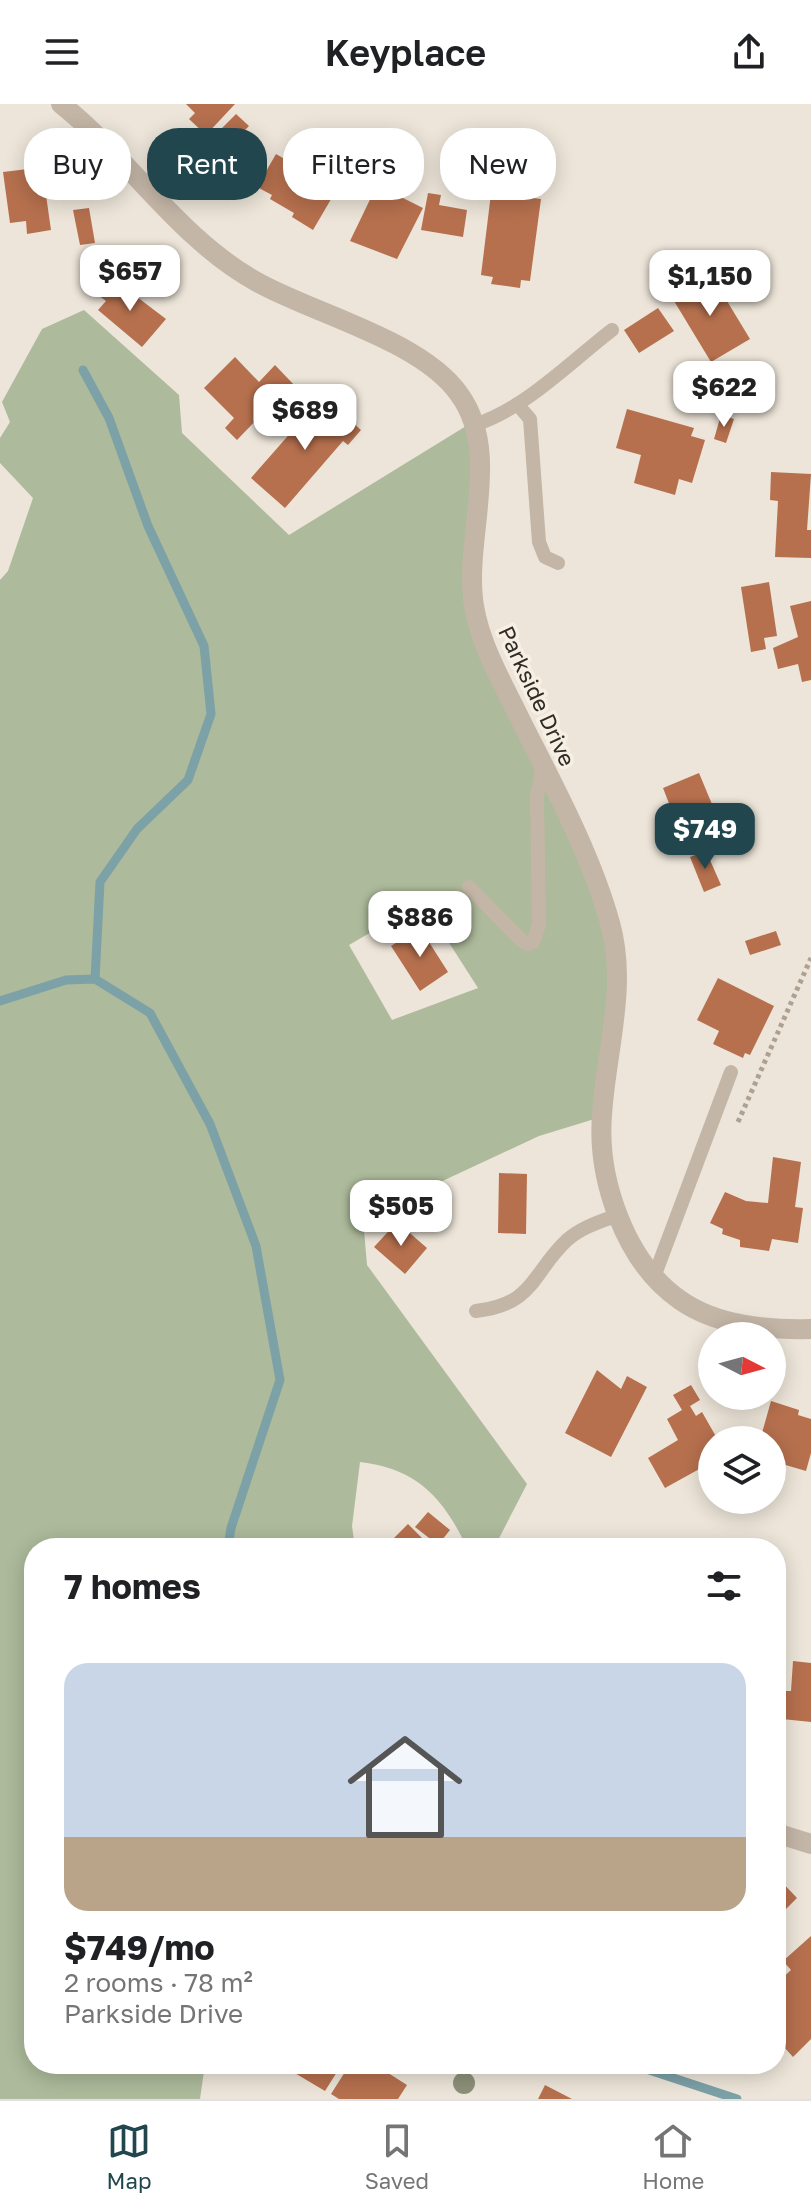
<!DOCTYPE html>
<html lang="en">
<head>
<meta charset="utf-8">
<style>
	:root { --surface:#fff; --page:#f6f6f6; --text:#202124; --muted:#757577; --line:#e0e0e0; --accent:#21464d }
	body { margin:0; font-family:"Golos Text",sans-serif; background:var(--page); color:var(--text); height:100vh; display:flex; flex-direction:column; font-size:30px; white-space:nowrap }
	* { box-sizing:border-box; margin:0 }
	p { font-size:26px; color:var(--muted) }
	.icon { flex:none; width:44px; height:44px; fill:none; stroke:currentColor; stroke-width:2; stroke-linecap:round; stroke-linejoin:round }
	.map { position:relative; flex:1; overflow:hidden }
	.drawer { position:absolute; left:24px; top:1434px; width:762px; height:536px; display:flex; flex-direction:column; background:var(--surface); border-radius:32px; box-shadow:0 4px 20px #0003 }
	.drawer>* { flex:none }
	.top-card { position:absolute; left:24px; top:24px; width:764px; height:72px; display:flex; gap:16px }
	.needle { width:52px; rotate:96deg }
	.tools { position:absolute; left:698px; top:1218px; display:grid; gap:16px }
	.tools a { display:grid; place-items:center; width:88px; height:88px; border-radius:50%; background:var(--surface); box-shadow:0 4px 20px #0003; font-size:40px }
	.price { position:absolute; translate:-50% -68px; padding:0 18px; border-radius:16px; background:#fff; color:#222; font-size:26px; line-height:52px; filter:drop-shadow(0 2px 4px #0008) }
	.price::after { content:''; position:absolute; left:50%; top:48px; width:24px; height:18px; margin-left:-12px; background:inherit; clip-path:polygon(0 0,100% 0,50% 100%) }
	.price.selected { background:var(--accent); color:#fff }
	ul { padding:0; list-style:none }
	li { display:grid; align-content:center; gap:16px; height:424px; padding:0 40px }
	li span { display:grid; place-items:center; height:248px; border-radius:24px; color:#555 }
	li>.icon { margin-inline-start:auto }
	span .icon { width:144px; height:144px; fill:#fffc; stroke-width:1 }
	li b { font-size:34px }
	h2 { display:flex; justify-content:space-between; align-items:center; height:96px; padding:0 40px; font-size:34px }
	.pill { padding:0 28px; border-radius:32px; background:var(--surface); box-shadow:0 4px 20px #0003; font-size:28px; line-height:72px }
	.pill.selected { background:var(--accent); color:#fff }
	header { display:flex; justify-content:space-between; align-items:center; height:104px; padding:0 40px; background:var(--surface); font-size:36px; font-weight:600 }
	.dock { display:flex; justify-content:space-around; align-items:center; height:112px; border-top:2px solid var(--line); background:var(--surface); font-size:22px; color:var(--muted) }
	.dock a { display:grid; justify-items:center; gap:4px }
	.dock .selected { color:var(--accent) }
	.map>svg:first-child { display:block }
</style>
</head>
<body>
<header><svg class="icon" aria-label="menu" viewBox="0 0 24 24"><path d="M4 6h16M4 12h16M4 18h16"/></svg>Keyplace<svg class="icon" aria-label="share" viewBox="0 0 24 24"><path d="M12 15V3M7 8l5-5 5 5M5 13v7h14v-7"/></svg></header>
<div class="map">
<svg width="811" height="1995" viewBox="0 0 811 1995">
	<rect width="100%" height="100%" fill="#ede5d9"/>
	<path fill="#adba9b" fill-rule="evenodd" d="M84 206 179 291 182 329 289 431 471 319 473 502 614 839 601 1013 539 1032 363 1114 367 1161 527 1380 494 1444H467C444 1394 416 1364 360 1358L352 1422 355 1444H34V1960H205L200 1995H0V476L8 467 33 394 0 359V334L10 318 2 298 42 225ZM423 798 478 884 392 916 349 841Z"/>
	<g fill="none" stroke-linecap="round" stroke-linejoin="round">
		<path stroke="#7ca1a7" stroke-width="9" d="M83 266 109 314 148 422 204 542 211 610 188 676 137 725 100 778 95 875
			M0 897 66 876 95 875 150 909 210 1020 256 1142 280 1276 231 1424 228 1444
			M631 1960 737 1995"/>
	</g>
	<path fill="#b6704e" d="M186 0H235L206 31 189 15 195 9Z
		M236 10 249 22 235 36 222 24Z
		M276 50 337 85 313 126 292 113 294 109 270 95 272 91 257 83Z
		M28 65 29 72 43 70 51 126 27 130 26 117 10 119 3 68Z
		M494 65 528 70 526 93 541 95 530 177 521 176 520 184 491 180 493 173 481 171Z
		M377 81 423 104 397 155 350 137Z
		M428 89 441 91 439 101 467 106 463 133 421 126Z
		M89 104 95 139 80 141 73 106Z
		M710 169 750 235 711 258 671 192Z
		M112 174 166 215 142 243 98 206 106 197 98 191Z
		M658 204 674 227 639 249 624 226Z
		M235 253 259 278 275 261 297 284 271 309 267 305 237 336 225 324 234 314 204 284Z
		M323 292 361 326 348 341 343 337 285 404 251 374Z
		M627 305 694 324 691 332 705 336 692 379 679 375 675 391 634 379 641 351 616 344Z
		M721 311 734 315 726 339 714 335Z
		M771 368 811 370 807 426H811V454L775 453 778 397 770 396Z
		M769 478 777 532 764 534 766 545 751 548 741 483Z
		M811 497V576L802 578 798 560 778 565 773 544 798 533 790 502Z
		M699 669 714 705 718 702 725 720 677 740 670 723 677 720 663 684Z
		M706 747 721 781 704 788 690 753Z
		M420 824 448 868 420 887 391 842Z
		M776 827 781 841 750 851 745 837Z
		M718 874 774 902 750 951 745 949 743 954 713 940 719 927 697 916Z
		M773 1053 801 1058 795 1103 803 1104 798 1139 772 1135 769 1147 740 1143V1136L722 1130 723 1125 710 1119 725 1088 746 1097 768 1099Z
		M499 1069 527 1070 526 1130 498 1129Z
		M397 1118 427 1144 405 1170 374 1143Z
		M597 1266 621 1285 627 1272 647 1283 611 1353 565 1329Z
		M691 1281 700 1296 690 1302 696 1312 702 1308 718 1336H712V1358L665 1384 648 1354 678 1336 667 1315 682 1306 673 1291Z
		M771 1297 799 1306 798 1311 811 1315V1349L806 1367 772 1357V1336H760Z
		M732 1396H759L756 1406Z
		M428 1408 450 1426 438 1441 415 1423Z
		M408 1420 432 1444H384Z
		M793 1557 811 1559V1618L782 1615 785 1587H791Z
		M779 1775 797 1794 779 1812 776 1810Z
		M811 1832V1935L793 1953 776 1934V1880L791 1866 783 1857Z
		M291 1960H342L325 1987 288 1965Z
		M350 1960H374L407 1981 398 1995H339L331 1990Z
		M545 1981 572 1995H538Z"/>
	<g fill="none" stroke-linecap="round" stroke-linejoin="round">
		<path stroke="#afa191" stroke-width="5" stroke-dasharray="4 4" stroke-linecap="butt" d="M738 1018 811 854"/>
		<path stroke="#c4b6a7" stroke-width="14" d="M517 300 530 315 539 438 545 453 558 459
			M474 321C525 305 569 259 612 226
			M469 783 521 836 527 840 533 838 539 821 537 693 543 661
			M654 1173 731 968
			M476 1207C535 1200 531 1170 567 1136 582 1123 599 1118 618 1111"/>
		<path stroke="#c4b6a7" stroke-width="20" d="M61 0C130 55 179 135 257 178 314 210 421 236 459 290 503 350 463 435 474 502 481 544 505 583 523 621 555 684 591 751 610 819 628 882 606 947 602 1011 597 1075 625 1158 680 1196 717 1222 767 1226 811 1225
			M776 1729 811 1740"/>
	</g>
	<circle fill="#8d917a" cx="464" cy="1979" r="11"/>
	<g text-anchor="middle" stroke-width="7" stroke-linejoin="round" paint-order="stroke">
		<g font-size="22" fill="#312b26" stroke="#f6efe4">
			<text transform="translate(537 592) rotate(65)" y="8">Parkside Drive</text>
		</g>
	</g>
</svg>
<div class="tools">
<a><svg class="needle" viewBox="-14 -14 28 28"><path d="M0-13l5 13h-10z" fill="#e53935"/><path d="M0 13l5-13h-10z" fill="#757577"/></svg></a>
<a><svg class="icon" aria-label="layers" viewBox="0 0 24 24"><path d="M12 4l9 5-9 5-9-5zM3 14l9 5 9-5"/></svg></a>
</div>
<b class="price" style="left:130px;top:209px">$657</b>
<b class="price" style="left:710px;top:214px">$1,150</b>
<b class="price" style="left:724px;top:325px">$622</b>
<b class="price" style="left:305px;top:348px">$689</b>
<b class="price selected" style="left:705px;top:767px">$749</b>
<b class="price" style="left:420px;top:855px">$886</b>
<b class="price" style="left:401px;top:1144px">$505</b>
<div class="top-card">
<a class="pill">Buy</a>
<a class="pill selected">Rent</a>
<a class="pill">Filters</a>
<a class="pill">New</a>
</div>
<section class="drawer">
<h2>7 homes<svg class="icon" aria-label="filters" viewBox="0 0 24 24"><path d="M4 7h16M4 17h16"/><circle cx="9" cy="7" r="2"/><circle cx="15" cy="17" r="2"/></svg></h2>
<ul>
<li><span style="background:linear-gradient(#c9d6e8 70%,#b9a48a 0)"><svg class="icon" aria-label="home" viewBox="0 0 24 24"><path d="M3 11l9-7 9 7M6 9v11h12V9"/></svg></span><div><b>$749/mo</b><p>2 rooms · 78 m²</p><p>Parkside Drive</p></div></li>
</ul>
</section>
</div>
<nav class="dock">
<a class="selected"><svg class="icon" aria-label="map" viewBox="0 0 24 24"><path d="M3 6l6-2 6 2 6-2v14l-6 2-6-2-6 2zM9 4v14M15 6v14"/></svg>Map</a>
<a><svg class="icon" aria-label="saved" viewBox="0 0 24 24"><path d="M7 4h10v16l-5-4-5 4z"/></svg>Saved</a>
<a><svg class="icon" aria-label="home" viewBox="0 0 24 24"><path d="M3 11l9-7 9 7M6 9v11h12V9"/></svg>Home</a>
</nav>
</body>
</html>
